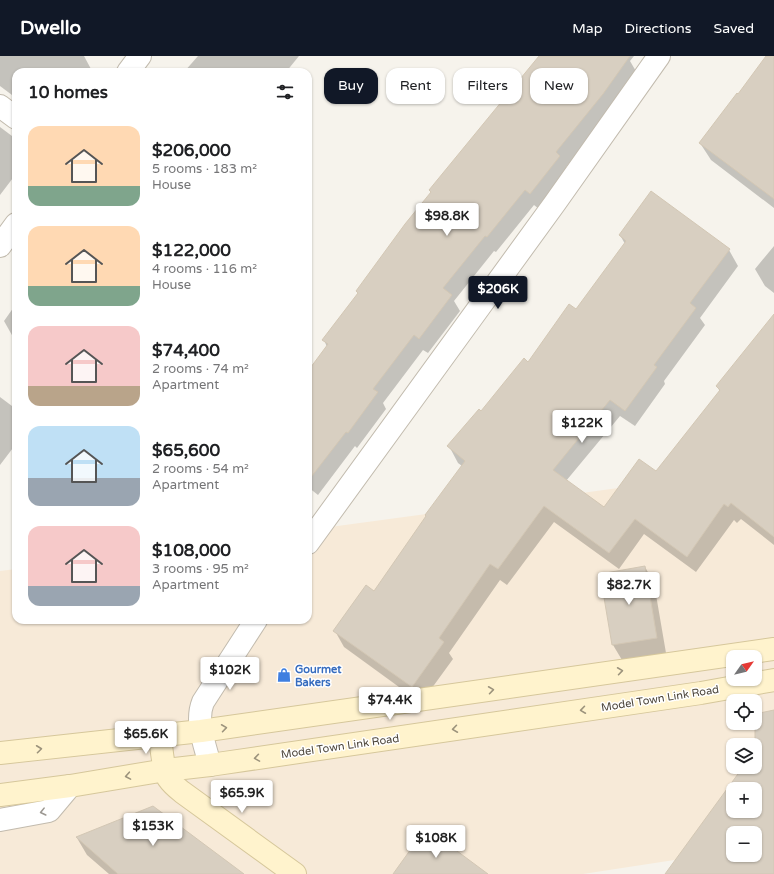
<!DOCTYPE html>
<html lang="en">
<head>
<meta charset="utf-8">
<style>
	:root { --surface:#fff; --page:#f6f6f6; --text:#202124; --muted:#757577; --accent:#111827 }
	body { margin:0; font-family:"Varela Round",sans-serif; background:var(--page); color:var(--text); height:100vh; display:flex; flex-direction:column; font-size:15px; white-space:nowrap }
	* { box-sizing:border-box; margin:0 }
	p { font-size:13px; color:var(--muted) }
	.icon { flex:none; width:22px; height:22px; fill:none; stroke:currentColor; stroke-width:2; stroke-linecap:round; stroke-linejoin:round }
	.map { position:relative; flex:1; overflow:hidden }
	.sheet { position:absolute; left:12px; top:12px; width:300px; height:556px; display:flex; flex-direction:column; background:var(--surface); border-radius:12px; box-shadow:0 1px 3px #0004 }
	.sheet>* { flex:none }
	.banner { position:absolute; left:324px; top:12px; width:380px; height:36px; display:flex; gap:8px }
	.needle { width:26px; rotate:56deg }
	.controls { position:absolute; left:726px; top:594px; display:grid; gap:8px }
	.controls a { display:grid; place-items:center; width:36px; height:36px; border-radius:8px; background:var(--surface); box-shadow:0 1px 3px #0004; font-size:20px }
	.price { position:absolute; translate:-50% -34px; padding:0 9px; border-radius:4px; background:#fff; color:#222; font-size:13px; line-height:26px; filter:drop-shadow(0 1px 2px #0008) }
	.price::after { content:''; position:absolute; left:50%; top:24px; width:12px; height:9px; margin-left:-6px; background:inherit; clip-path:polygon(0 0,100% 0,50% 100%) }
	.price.active { background:var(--accent); color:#fff }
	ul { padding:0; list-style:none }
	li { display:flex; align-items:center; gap:12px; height:100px; padding:0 16px }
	li span { display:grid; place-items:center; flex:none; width:112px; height:80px; border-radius:12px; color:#555 }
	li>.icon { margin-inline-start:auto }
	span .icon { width:48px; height:48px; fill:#fffc; stroke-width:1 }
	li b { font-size:17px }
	h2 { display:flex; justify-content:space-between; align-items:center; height:48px; padding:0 16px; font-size:17px }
	.tag { padding:0 14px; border-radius:12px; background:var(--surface); box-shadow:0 1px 3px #0004; font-size:14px; line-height:36px }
	.tag.active { background:var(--accent); color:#fff }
	header { display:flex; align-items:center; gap:24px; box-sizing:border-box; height:56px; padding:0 20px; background:var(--accent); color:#fff }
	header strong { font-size:19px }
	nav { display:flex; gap:22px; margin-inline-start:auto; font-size:14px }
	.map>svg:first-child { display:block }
</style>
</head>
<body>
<header>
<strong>Dwello</strong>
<nav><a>Map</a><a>Directions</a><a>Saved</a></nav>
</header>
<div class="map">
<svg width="774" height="818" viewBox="0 0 774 818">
	<rect width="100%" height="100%" fill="#f6f3ec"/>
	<path fill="#f7ead8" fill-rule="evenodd" d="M774 411V789L755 777H733V795L583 818H0V515L16 513V564H308V474ZM733 601H755V623H733ZM733 645H755V667H733ZM733 689H755V711H733ZM733 733H755V755H733Z"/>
	<path fill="#0003" d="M0 0H84L91 13 89 16H16V42L0 30Z
		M198 0H299L286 16H184Z
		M544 0H634L630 5 637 17 611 54 566 111 569 116 539 153 534 149 496 196 494 195 454 245 460 255 428 297 423 294 383 347 386 353 357 392 355 390 318 439 308 431V317L327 291 324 284Z
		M768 0H774V152L711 104 700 87 739 40Z
		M0 71 16 83V118L0 139Z
		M620 179 729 194 738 210 700 262 705 269 664 325 665 328 635 370 620 360 566 425 604 452 656 416 720 336 717 330 774 260V489L741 463 737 467 734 464 696 516 644 478 619 513 554 466 507 529 500 524 449 597 453 603 421 647 344 591 335 575 375 537 462 410 458 407 449 390 529 307 576 254 625 188Z
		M774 190V237L765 230 755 213Z
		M16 248V283L13 281 4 265Z
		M0 341 16 353V388L0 409Z
		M645 511 654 527 666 597 622 604 613 589Z
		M77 782 243 818H109L87 799Z"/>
	<path fill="#d8cfc1" stroke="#d3c7b4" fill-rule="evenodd" d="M539 0H630L603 38 556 96 560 100 530 138 525 134 487 181 485 180 443 232 452 239 419 283 414 279 373 333 378 336 348 377 346 376 308 425V315L328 288 322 284 358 237 356 235 405 168 431 136 429 134Z
		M766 0H774V143L699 87 737 37 738 38Z
		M651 135 730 193 690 247 696 252 654 309 657 311 625 355 610 344 553 414 604 451 639 403 656 415 720 334 716 330 774 258V481L731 447 728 451 724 448 687 501 635 463 609 497 544 450 498 513 490 508 439 582 444 586 412 631 333 575 366 529 374 535 426 460 425 459 465 405 447 390 479 353 481 355 524 302 528 306 569 248 576 253 626 185 619 179Z
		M645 510 657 582 612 589 600 518Z
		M774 654V818H665L743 711H755V658ZM733 733H755V755H733ZM733 777H755V799H733Z
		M153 750 244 818H118L76 781Z
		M426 772 488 818H393Z"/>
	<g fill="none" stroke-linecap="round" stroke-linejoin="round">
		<defs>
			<path id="street" d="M128 16 140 0
				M0 50 16 62
				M0 190 16 168
				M308 487 555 147 659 0
				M210 709C205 689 195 666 203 646L256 564
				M0 764 49 755 70 730"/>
			<path id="secondary" d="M160 679C161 689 163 714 168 722 172 728 177 732 182 736L295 818
				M0 697 201 675 774 593
				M0 739 70 730 166 714 210 709 701 637 774 624"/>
		</defs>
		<use href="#street" stroke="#c2bbae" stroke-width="24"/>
		<use href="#secondary" stroke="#d6c79b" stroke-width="24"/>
		<use href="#street" stroke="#fff" stroke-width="22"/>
		<use href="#secondary" stroke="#fff3cd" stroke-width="22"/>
	</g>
	<defs><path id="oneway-chevron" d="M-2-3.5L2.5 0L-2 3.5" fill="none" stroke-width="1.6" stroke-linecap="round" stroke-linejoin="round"/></defs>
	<g stroke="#9c937c">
		<use href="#oneway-chevron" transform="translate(620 615) rotate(-8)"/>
		<use href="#oneway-chevron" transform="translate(491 634) rotate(-8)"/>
		<use href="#oneway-chevron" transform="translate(583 654) rotate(172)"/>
		<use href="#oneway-chevron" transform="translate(224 672) rotate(-8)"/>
		<use href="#oneway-chevron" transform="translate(455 673) rotate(172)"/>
		<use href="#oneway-chevron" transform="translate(39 693) rotate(-7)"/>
		<use href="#oneway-chevron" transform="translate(257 702) rotate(171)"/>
		<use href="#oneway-chevron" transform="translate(128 720) rotate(170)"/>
	</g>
	<use stroke="#9c9892" href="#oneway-chevron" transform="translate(43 756) rotate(166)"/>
	<defs>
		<symbol id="shop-bare" viewBox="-9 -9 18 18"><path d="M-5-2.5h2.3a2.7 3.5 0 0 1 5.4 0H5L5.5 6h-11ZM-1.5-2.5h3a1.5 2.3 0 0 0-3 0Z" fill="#3f7fe0" stroke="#fff" stroke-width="2.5" paint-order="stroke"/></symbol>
	</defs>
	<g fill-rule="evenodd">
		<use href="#shop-bare" x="274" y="609" width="20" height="20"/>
	</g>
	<g text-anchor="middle" stroke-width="3" stroke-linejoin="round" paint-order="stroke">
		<g font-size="11" font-weight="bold" fill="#366cbe" stroke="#fff" text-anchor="start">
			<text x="295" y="617">Gourmet<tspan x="295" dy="13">Bakers</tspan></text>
		</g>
		<g font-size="11" fill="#4b4439" stroke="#fff">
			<text transform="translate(660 642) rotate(-9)" y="4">Model Town Link Road</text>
			<text transform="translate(340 690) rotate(-8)" y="4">Model Town Link Road</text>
		</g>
	</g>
</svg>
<div class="controls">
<a><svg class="needle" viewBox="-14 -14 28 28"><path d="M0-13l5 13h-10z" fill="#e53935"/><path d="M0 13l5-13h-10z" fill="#757577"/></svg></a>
<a><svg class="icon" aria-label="locate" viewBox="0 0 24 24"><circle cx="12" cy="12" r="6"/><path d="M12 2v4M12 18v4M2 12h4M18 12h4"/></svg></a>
<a><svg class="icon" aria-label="layers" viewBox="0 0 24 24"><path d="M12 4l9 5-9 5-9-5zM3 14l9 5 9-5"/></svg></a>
<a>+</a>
<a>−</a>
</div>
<b class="price" style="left:447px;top:181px">$98.8K</b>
<b class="price active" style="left:498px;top:254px">$206K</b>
<b class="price" style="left:582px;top:388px">$122K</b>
<b class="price" style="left:629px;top:550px">$82.7K</b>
<b class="price" style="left:230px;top:635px">$102K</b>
<b class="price" style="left:390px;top:665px">$74.4K</b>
<b class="price" style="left:146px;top:699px">$65.6K</b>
<b class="price" style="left:242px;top:758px">$65.9K</b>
<b class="price" style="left:153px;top:791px">$153K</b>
<b class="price" style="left:436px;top:803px">$108K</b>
<div class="banner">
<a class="tag active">Buy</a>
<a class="tag">Rent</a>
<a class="tag">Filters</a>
<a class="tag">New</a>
</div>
<section class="sheet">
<h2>10 homes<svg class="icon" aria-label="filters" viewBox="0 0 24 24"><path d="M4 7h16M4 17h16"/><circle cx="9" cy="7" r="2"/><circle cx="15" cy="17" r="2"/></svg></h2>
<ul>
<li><span style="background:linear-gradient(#ffd9b3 75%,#7fa58c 0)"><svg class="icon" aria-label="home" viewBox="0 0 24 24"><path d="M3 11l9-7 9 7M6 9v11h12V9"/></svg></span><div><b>$206,000</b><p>5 rooms · 183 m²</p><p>House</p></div></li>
<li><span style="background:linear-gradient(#ffd9b3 75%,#7fa58c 0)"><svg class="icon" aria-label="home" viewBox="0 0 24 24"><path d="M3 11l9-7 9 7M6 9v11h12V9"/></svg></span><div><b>$122,000</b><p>4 rooms · 116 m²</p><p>House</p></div></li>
<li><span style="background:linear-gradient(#f6c9c9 75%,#b9a48a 0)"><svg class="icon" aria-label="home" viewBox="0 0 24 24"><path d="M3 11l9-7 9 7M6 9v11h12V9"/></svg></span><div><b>$74,400</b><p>2 rooms · 74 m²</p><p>Apartment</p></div></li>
<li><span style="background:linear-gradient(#bfe0f5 65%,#9aa5b1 0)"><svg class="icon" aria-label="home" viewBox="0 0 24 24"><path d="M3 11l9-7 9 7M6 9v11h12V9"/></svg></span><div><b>$65,600</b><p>2 rooms · 54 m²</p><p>Apartment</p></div></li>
<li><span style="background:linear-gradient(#f6c9c9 75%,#9aa5b1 0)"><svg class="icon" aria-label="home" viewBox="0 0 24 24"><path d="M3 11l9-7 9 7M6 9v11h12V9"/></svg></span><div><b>$108,000</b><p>3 rooms · 95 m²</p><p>Apartment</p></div></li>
</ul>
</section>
</div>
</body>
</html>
